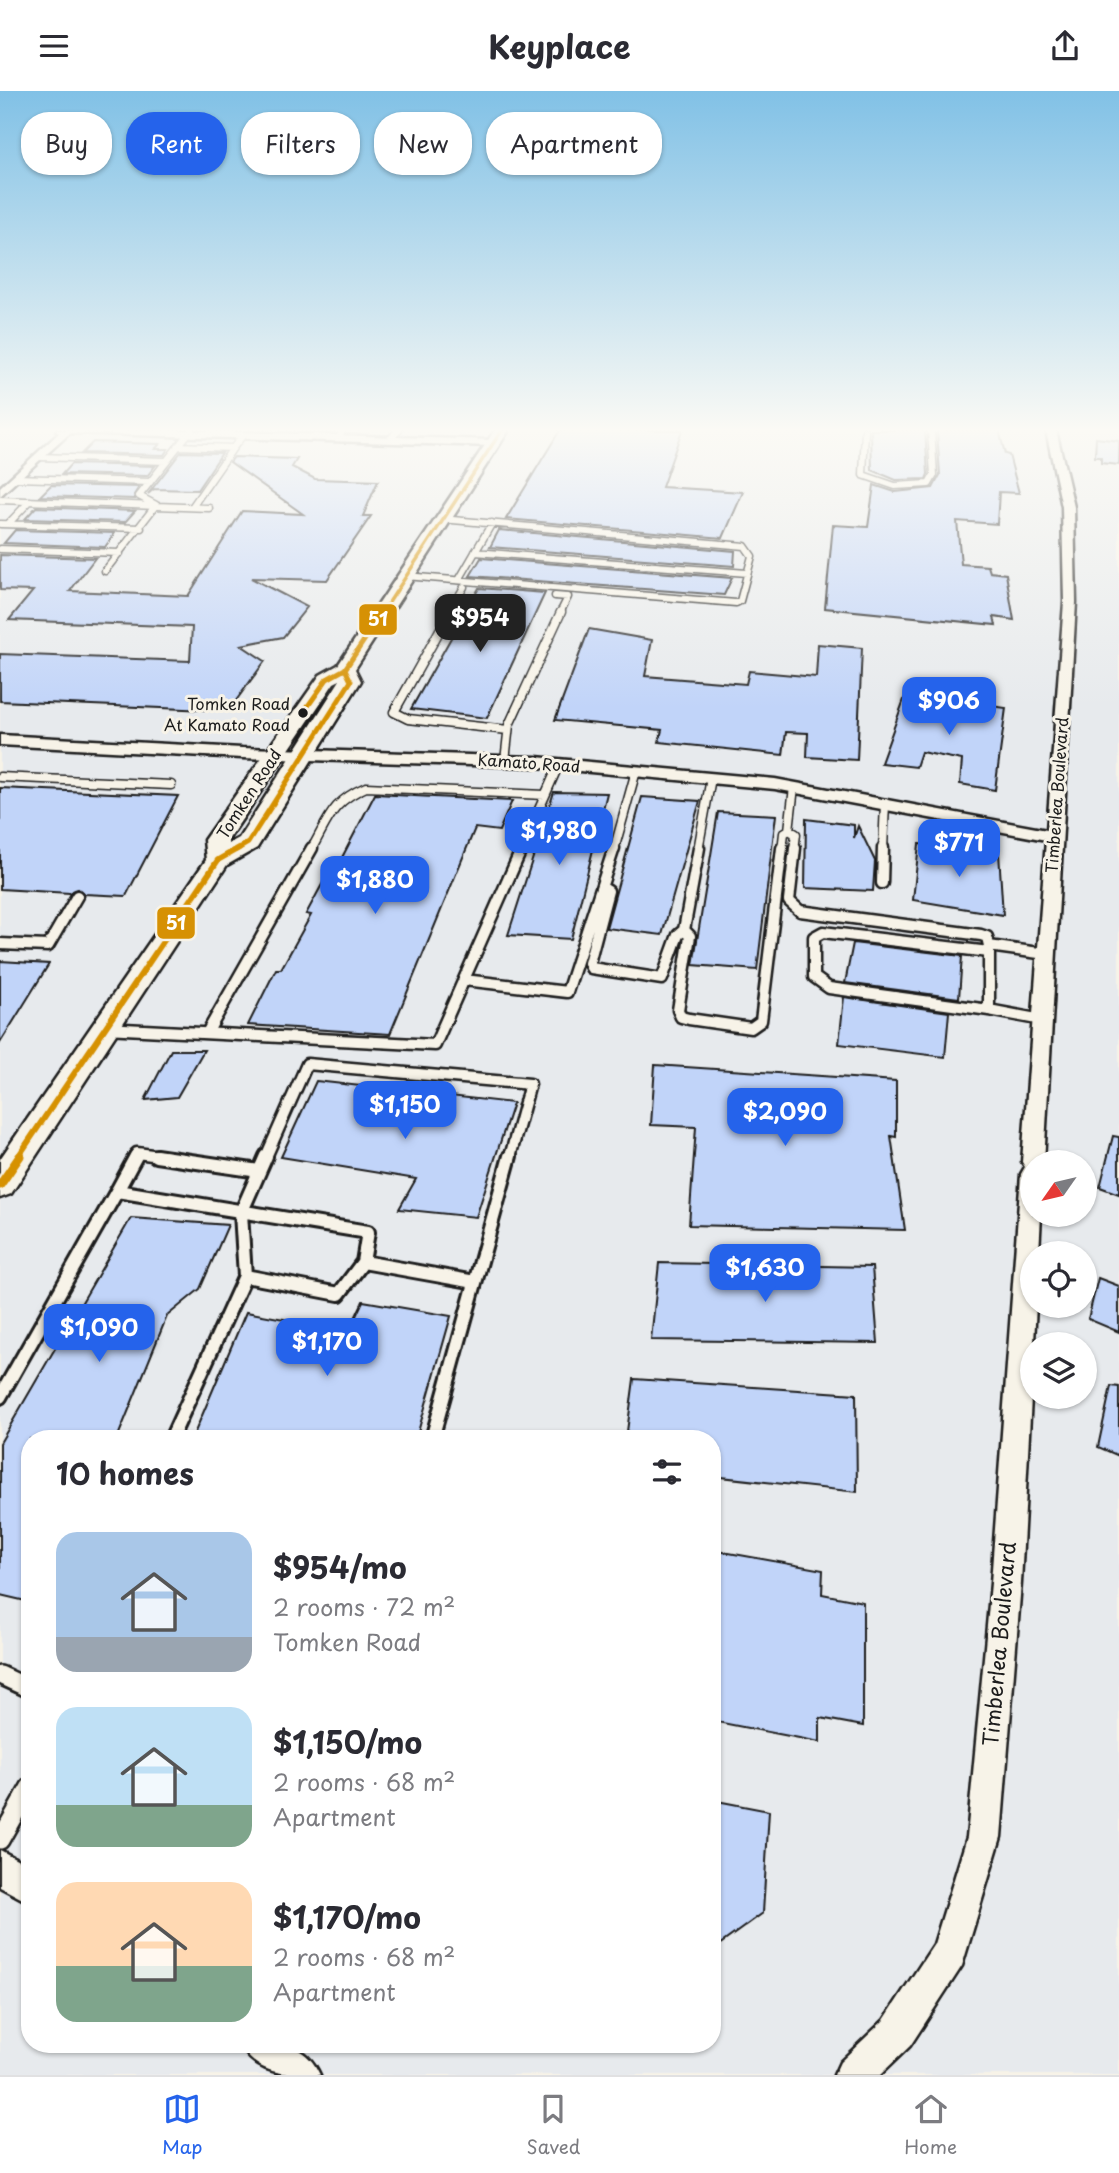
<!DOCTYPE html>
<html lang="en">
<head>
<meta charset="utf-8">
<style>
	:root { --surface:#fff; --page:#f7f7f7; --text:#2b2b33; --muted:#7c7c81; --line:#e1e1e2; --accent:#2563eb }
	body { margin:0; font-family:"Playpen Sans",sans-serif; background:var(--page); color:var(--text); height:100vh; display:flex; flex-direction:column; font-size:26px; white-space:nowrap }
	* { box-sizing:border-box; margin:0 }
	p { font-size:23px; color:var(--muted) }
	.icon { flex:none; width:38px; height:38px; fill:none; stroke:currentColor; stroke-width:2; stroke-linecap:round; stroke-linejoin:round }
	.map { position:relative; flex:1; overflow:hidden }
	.side { position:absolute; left:21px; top:1339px; width:700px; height:623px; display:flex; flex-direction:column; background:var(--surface); border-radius:28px; box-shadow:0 2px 5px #0004 }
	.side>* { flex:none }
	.hud { position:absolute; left:21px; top:21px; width:700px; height:63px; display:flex; gap:14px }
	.needle { width:46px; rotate:236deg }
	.buttons { position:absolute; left:1020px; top:1059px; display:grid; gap:14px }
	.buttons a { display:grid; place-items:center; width:77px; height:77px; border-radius:50%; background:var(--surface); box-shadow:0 2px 5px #0004; font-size:35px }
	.price { position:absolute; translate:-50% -60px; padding:0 16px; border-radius:14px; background:var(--accent); color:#fff; font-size:23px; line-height:46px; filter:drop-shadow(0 2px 4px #0008) }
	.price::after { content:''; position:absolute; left:50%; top:42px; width:21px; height:16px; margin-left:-10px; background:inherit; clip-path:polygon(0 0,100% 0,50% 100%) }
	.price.current { background:#222; color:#fff }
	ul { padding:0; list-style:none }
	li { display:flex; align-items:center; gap:21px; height:175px; padding:0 35px }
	li span { display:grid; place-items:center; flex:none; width:196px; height:140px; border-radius:21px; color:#555 }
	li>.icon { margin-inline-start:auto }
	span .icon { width:84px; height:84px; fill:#fffc; stroke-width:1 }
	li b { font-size:30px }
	h2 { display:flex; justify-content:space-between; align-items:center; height:84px; padding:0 35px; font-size:30px }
	.pill { padding:0 24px; border-radius:28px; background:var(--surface); box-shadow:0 2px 5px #0004; font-size:24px; line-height:63px }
	.pill.current { background:var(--accent); color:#fff }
	header { display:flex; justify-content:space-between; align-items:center; height:91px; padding:0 35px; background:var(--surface); font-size:32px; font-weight:700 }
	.dock { display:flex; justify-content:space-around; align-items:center; height:98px; border-top:2px solid var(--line); background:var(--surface); font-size:19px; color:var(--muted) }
	.dock a { display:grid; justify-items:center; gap:4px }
	.dock .current { color:var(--accent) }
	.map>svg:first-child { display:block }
</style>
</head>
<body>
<header><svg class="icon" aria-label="menu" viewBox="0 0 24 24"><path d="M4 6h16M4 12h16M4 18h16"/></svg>Keyplace<svg class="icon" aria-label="share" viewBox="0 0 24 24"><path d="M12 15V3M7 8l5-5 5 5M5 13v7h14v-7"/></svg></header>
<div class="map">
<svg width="1119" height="1984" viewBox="0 0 1119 1984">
	<rect width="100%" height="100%" fill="#f7f3e8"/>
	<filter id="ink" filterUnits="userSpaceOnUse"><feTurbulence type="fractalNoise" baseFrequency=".0143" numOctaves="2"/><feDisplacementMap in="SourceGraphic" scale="14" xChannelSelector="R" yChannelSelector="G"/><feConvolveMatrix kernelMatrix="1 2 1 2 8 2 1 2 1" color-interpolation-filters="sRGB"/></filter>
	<g filter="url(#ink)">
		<path fill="#e7eaed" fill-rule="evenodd" d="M0 339H1119V1984H0ZM1032 1071H1085V1124H1032ZM1032 1162H1085V1214H1032ZM1032 1253H1085V1306H1032ZM30 1348H712V1953H30Z"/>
		<path fill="#c1d4f9" stroke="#1c1c1c" stroke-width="2" d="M560 339H682L662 396 743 401 723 447 506 428Z
			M871 339H925L928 383 926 388 896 389 872 379Z
			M937 339H999L1005 363 1009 364 1019 402 999 401 997 433 957 430 961 473 988 475 990 481 1006 483 1014 529 994 526 996 534 825 517 833 434 868 436 874 394 895 401 933 397 940 384Z
			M1096 347 1119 350V374L1101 372V366H1095Z
			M93 351 160 353 155 358H168L164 364 82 362Z
			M181 361 222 362 197 399 154 398 148 403Z
			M234 366 297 368 292 376 315 388 378 390 363 425H371L327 489 251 487 307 516 283 546 241 554 265 570 235 611 207 619 0 610V563L190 570 192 536 9 529 33 500 0 499V464L95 467 70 500 188 505 242 420 303 423 230 371Z
			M71 373 155 375 147 385 62 383Z
			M51 394 139 396 134 404 135 408 40 405Z
			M36 416 135 420 125 431 25 428Z
			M15 439 115 442 105 456 4 452Z
			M499 439 735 460 734 475 490 456Z
			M481 467 732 487 724 504 470 485Z
			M479 497 545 502 487 627 411 618Z
			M589 538 652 549 645 585 746 593 749 580 816 586 818 553 862 557 857 669 807 666 808 642 786 641 783 664 659 651 662 639 555 629Z
			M906 603 1006 617 995 699 960 693 962 669 921 661 916 676 881 672Z
			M0 697 178 705 126 805 84 803 78 798 70 802 0 798Z
			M554 701 607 702 571 848 508 844Z
			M375 703 512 710 499 740 475 737 390 943 248 934 276 878H281L311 824 306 823 332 775 337 776Z
			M642 706 700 710 662 844 606 837Z
			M718 721 776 724 757 879 693 874Z
			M806 728 854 734V747L858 735 875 770 873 800 805 797Z
			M919 753 999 762 1003 824 913 809Z
			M853 852 962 865 959 907 845 892Z
			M0 870 49 873 0 952Z
			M844 906 949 921 945 966 839 953Z
			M171 959H204L177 1006 145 1009Z
			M655 974 896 990V1046L891 1045 905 1139 689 1134 696 1036 651 1034Z
			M316 990 513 1012 476 1126 399 1118 416 1088 281 1066Z
			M1113 1045 1119 1046V1103L1100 1096Z
			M131 1127 228 1134 200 1198 167 1225 117 1348H30V1511L0 1504V1352Z
			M659 1172 872 1176 878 1252 651 1249Z
			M1098 1187 1119 1195V1241L1088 1228Z
			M363 1210 451 1225 416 1348H192L246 1221 349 1240Z
			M634 1288 856 1303 857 1401 712 1385V1348H626Z
			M1111 1295 1119 1296V1365L1098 1356Z
			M712 1459 823 1479 822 1503 863 1511V1635L820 1627V1651L712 1630Z
			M712 1709 769 1720 763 1822 712 1859Z"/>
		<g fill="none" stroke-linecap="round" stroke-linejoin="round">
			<defs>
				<path id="lane-far4" d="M865 339 863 384 895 395 929 393 934 384 931 339
					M339 347 342 339
					M390 348 399 339
					M178 355 233 357 243 344
					M39 366 166 370
					M16 387 150 391
					M0 409 209 417
					M192 416 233 357
					M0 433 141 437
					M8 433 30 410
					M0 458 120 462
					M475 461 747 482
					M105 480 156 414 139 405 191 339
					M405 485 736 512 740 510 752 465 745 455 441 428
					M459 489 492 432
					M555 505 568 506 560 522
					M449 522 464 496"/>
				<path id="lane-far3" d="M450 521 394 621 408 628 508 639
					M505 670 509 634 561 521
					M0 686 171 694
					M789 739 796 743 794 759
					M311 759C329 728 331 711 366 696L545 704
					M521 759 559 673
					M614 759 636 680
					M698 759 711 687
					M782 759 784 742 789 739 794 696
					M883 759 885 712"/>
				<path id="lane-far2" d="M699 757 684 839 690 845 678 919 681 926 689 928 751 937 761 930 782 757
					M795 757 789 810 800 820 981 844 987 846 989 855 1046 863
					M882 792 883 757
					M603 797 608 800 589 872 591 877 662 888 678 844 684 839
					M823 841 989 861V919L829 897 814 886V846Z
					M0 853 48 855 77 805
					M989 855V861
					M464 889 567 901 614 757
					M989 919 1042 929
					M105 937 435 954 522 757
					M207 942 312 757
					M135 1066 137 1062 167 1066
					M266 1066 307 973 530 993 510 1066"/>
				<path id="lane-far1" d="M156 1065 259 1080
					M117 1100 136 1065
					M245 1185 339 1203 363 1171
					M0 1306 117 1100 368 1141 363 1171 475 1191
					M171 1348 245 1185 241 1122 266 1065
					M432 1348 510 1065"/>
				<path id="lane" d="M0 1584 30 1598
					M0 1749 30 1696"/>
				<path id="street" d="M56 339H172L494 349 499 352 494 355 70 342 0 405V396L59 342Z
					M1046 339H1056L1074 416 1076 511 1044 1071H1032V1124H1041L1039 1162H1032V1214H1036L1021 1492 1001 1746 962 1875 910 1955 880 1984H834L840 1971 884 1929 934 1853 967 1746 991 1492 1021 1083 1025 1076 1022 1071 1046 749 775 698 536 676 242 667 0 654V644L242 657 536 666 775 688 1047 739 1064 511 1062 416Z
					M0 1759 30 1775V1812L0 1796Z
					M240 1953C273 1953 304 1947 320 1984 286 1984 255 1984 240 1953Z"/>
				<path id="secondary" d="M495 339H509L355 578 361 590 257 757 227 774 11 1103 0 1107V1068L206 769 204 749 320 584 338 574ZM340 589 239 747 228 753V749L334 592Z"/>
			</defs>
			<use href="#lane-far4" stroke="#1c1c1c" stroke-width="9"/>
			<use href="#lane-far3" stroke="#1c1c1c" stroke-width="11"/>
			<use href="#lane-far2" stroke="#1c1c1c" stroke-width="15"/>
			<use href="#lane-far1" stroke="#1c1c1c" stroke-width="18"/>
			<use href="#lane" stroke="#1c1c1c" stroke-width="22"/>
			<use href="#street" stroke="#1c1c1c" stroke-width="5"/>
			<use href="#secondary" stroke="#1c1c1c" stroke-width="5"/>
			<use href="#lane-far4" stroke="#f7f3e8" stroke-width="6"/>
			<use href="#lane-far3" stroke="#f7f3e8" stroke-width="8"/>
			<use href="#lane-far2" stroke="#f7f3e8" stroke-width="10"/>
			<use href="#lane-far1" stroke="#f7f3e8" stroke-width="12"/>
			<use href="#lane" stroke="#f7f3e8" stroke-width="17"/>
			<use href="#street" fill="#f7f3e8" fill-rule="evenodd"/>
			<use href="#secondary" fill="#f7f3e8" fill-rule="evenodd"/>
			<defs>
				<path id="bus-1-far3" d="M382 522 502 339"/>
				<path id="bus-1-far2" d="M303 622 327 588 345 578 383 521
					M236 759 248 752 351 590 345 578"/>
				<path id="bus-1-far1" d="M18 1066 218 769 239 757"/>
				<path id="bus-1" d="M0 1094 20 1065"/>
			</defs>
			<use href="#bus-1-far3" stroke="#f7f3e8" stroke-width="6"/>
			<use href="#bus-1-far2" stroke="#f7f3e8" stroke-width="9"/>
			<use href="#bus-1-far1" stroke="#f7f3e8" stroke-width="11"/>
			<use href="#bus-1" stroke="#f7f3e8" stroke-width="14"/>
			<use href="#bus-1-far3" stroke="#d69104" stroke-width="3.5"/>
			<use href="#bus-1-far2" stroke="#d69104" stroke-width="5"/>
			<use href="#bus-1-far1" stroke="#d69104" stroke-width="6"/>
			<use href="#bus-1" stroke="#d69104" stroke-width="9"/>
		</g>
	</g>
	<linearGradient id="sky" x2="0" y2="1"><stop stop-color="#81c1e6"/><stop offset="0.55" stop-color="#fbfaf5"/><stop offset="1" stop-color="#fbfaf5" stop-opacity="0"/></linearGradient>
	<rect width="1119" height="617" fill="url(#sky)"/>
	<circle fill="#1c1c1c" stroke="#f7f3e8" stroke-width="2.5" cx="303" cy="622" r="6"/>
	<g text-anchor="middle" stroke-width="6" stroke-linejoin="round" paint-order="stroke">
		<g font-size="16" fill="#1c1c1c" stroke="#f7f3e8" text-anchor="end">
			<text x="290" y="619">Tomken Road<tspan x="290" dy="21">At Kamato Road</tspan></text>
		</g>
		<g font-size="16" fill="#1c1c1c" stroke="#f7f3e8">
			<text transform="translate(529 672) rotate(4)" y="6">Kamato Road</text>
			<text transform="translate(249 703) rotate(-57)" y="6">Tomken Road</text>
			<text transform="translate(1057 704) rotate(-86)" y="6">Timberlea Boulevard</text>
		</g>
		<g font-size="21" fill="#1c1c1c" stroke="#f7f3e8">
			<text transform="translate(1000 1553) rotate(-85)" y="7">Timberlea Boulevard</text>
		</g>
	</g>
	<g stroke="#f7f3e8" stroke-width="2.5">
		<rect x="358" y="512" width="40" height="33" rx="7" fill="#d69104"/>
		<rect x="156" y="815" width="40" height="34" rx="7" fill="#d69104"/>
	</g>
	<g font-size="19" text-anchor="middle" font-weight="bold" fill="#fff">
		<text x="378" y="535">51</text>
		<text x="176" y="839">51</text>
	</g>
</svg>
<div class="buttons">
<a><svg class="needle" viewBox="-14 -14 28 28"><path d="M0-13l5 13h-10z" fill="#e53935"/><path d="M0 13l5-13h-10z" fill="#7c7c81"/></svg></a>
<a><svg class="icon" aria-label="locate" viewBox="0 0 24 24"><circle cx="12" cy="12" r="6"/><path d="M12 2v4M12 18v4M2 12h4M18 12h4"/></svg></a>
<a><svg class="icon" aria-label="layers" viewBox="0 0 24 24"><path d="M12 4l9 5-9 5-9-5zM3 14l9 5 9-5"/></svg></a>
</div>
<b class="price current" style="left:480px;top:563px">$954</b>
<b class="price" style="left:949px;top:646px">$906</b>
<b class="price" style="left:559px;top:776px">$1,980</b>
<b class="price" style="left:959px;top:788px">$771</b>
<b class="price" style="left:375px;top:825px">$1,880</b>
<b class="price" style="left:405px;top:1050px">$1,150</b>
<b class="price" style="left:785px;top:1057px">$2,090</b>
<b class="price" style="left:765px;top:1213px">$1,630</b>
<b class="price" style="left:99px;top:1273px">$1,090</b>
<b class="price" style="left:327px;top:1287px">$1,170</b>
<div class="hud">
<a class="pill">Buy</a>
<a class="pill current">Rent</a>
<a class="pill">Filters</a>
<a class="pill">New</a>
<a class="pill">Apartment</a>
</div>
<section class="side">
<h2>10 homes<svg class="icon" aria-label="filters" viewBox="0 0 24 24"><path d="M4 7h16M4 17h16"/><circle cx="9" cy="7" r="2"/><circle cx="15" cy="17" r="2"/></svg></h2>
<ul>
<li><span style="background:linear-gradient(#a9c7e8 75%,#9aa5b1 0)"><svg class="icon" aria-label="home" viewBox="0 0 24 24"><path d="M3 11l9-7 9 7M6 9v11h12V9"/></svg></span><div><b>$954/mo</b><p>2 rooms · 72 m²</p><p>Tomken Road</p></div></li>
<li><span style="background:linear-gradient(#bfe0f5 70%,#7fa58c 0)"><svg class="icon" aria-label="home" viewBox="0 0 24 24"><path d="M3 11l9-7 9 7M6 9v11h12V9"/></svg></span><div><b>$1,150/mo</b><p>2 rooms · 68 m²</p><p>Apartment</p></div></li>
<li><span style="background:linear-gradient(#ffd9b3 60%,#7fa58c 0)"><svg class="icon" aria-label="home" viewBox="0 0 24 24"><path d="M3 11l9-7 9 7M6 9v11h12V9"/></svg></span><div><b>$1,170/mo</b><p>2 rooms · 68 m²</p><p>Apartment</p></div></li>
</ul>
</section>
</div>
<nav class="dock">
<a class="current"><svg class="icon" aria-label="map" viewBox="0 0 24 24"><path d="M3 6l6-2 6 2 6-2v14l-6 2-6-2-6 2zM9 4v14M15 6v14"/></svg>Map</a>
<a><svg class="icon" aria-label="saved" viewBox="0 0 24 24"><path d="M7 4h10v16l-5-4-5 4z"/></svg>Saved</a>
<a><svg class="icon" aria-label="home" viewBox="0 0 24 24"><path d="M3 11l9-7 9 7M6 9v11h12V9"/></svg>Home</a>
</nav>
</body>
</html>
